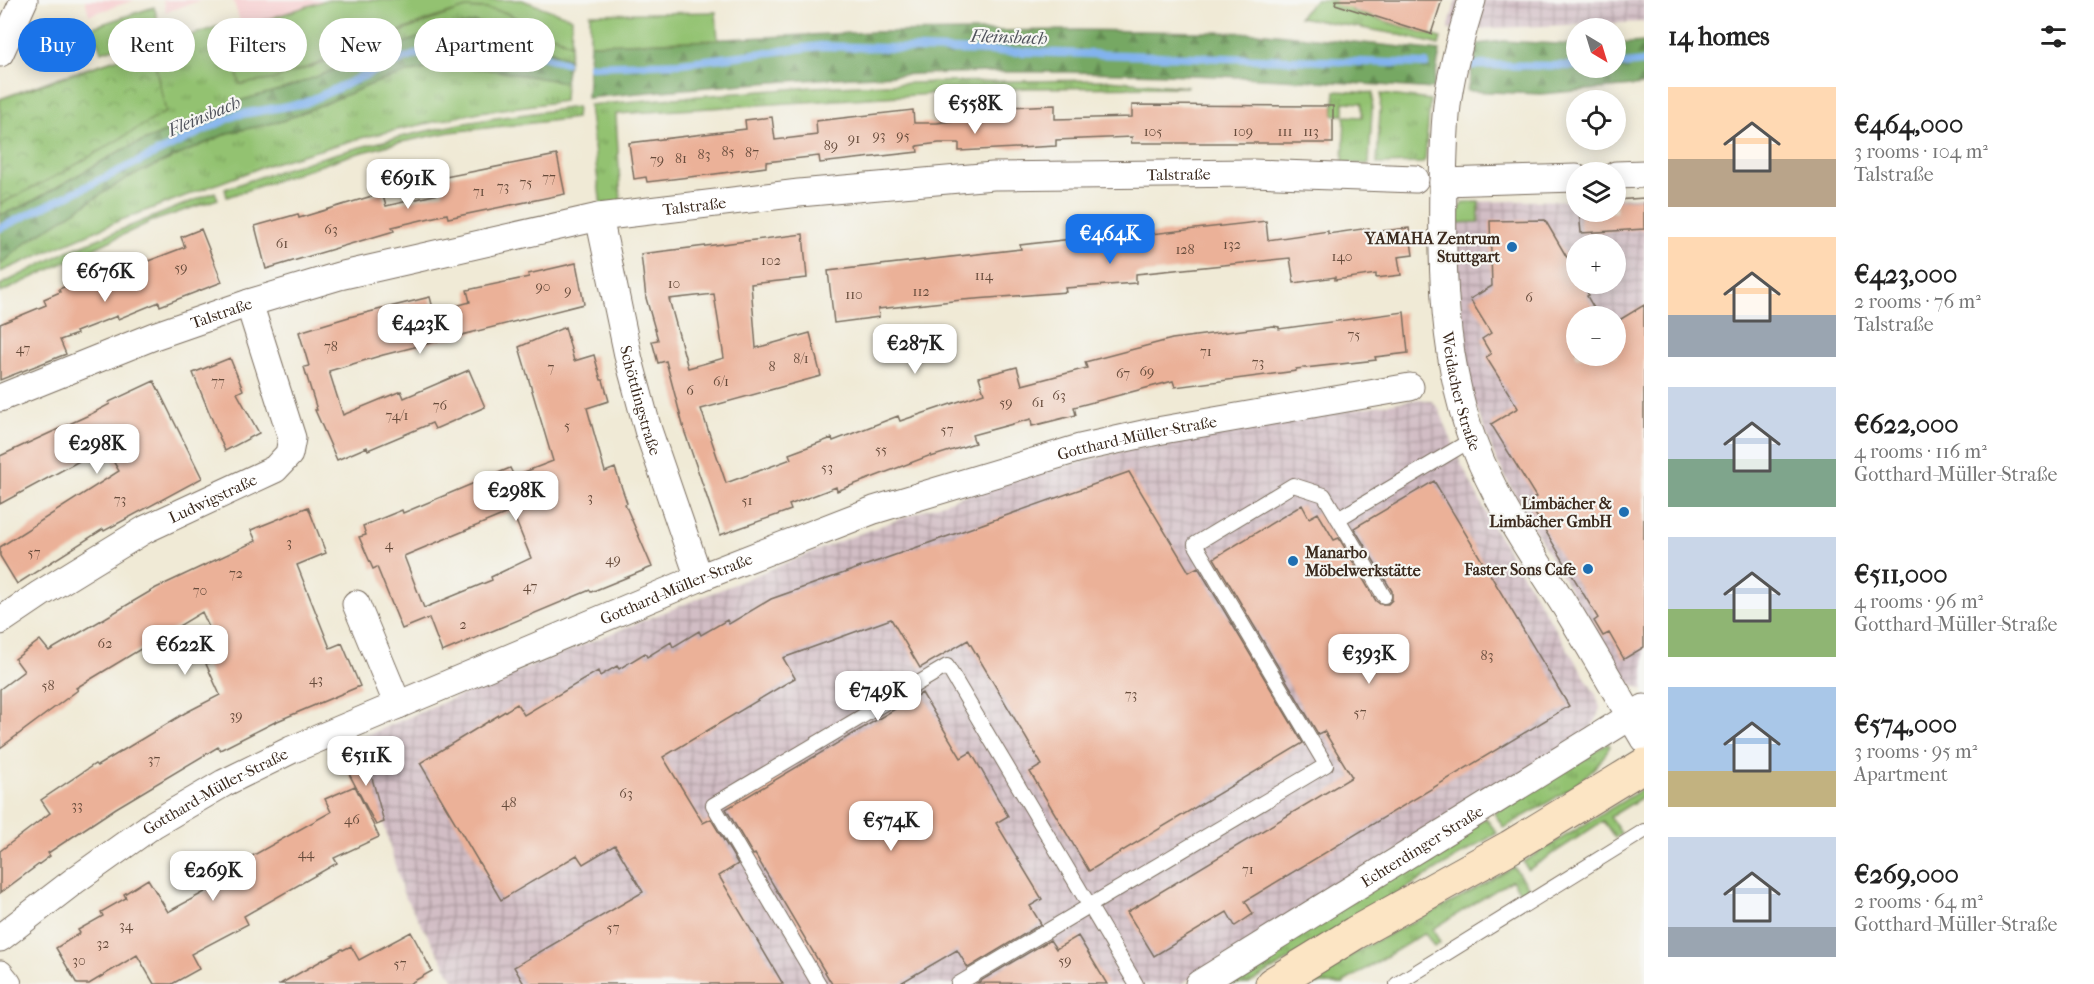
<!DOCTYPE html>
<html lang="en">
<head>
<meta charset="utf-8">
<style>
	:root { --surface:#fff; --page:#f2f2f2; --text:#222; --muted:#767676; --accent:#1a73e8 }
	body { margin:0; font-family:"IM FELL French Canon",serif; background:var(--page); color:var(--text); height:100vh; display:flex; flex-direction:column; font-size:22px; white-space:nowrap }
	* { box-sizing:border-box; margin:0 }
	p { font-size:20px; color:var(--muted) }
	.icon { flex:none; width:33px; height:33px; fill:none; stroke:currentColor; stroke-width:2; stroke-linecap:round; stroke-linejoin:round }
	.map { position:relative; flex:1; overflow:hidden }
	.sheet { display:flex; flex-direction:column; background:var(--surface); width:450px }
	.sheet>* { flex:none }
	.guide { position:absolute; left:18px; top:18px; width:570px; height:54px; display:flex; gap:12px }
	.needle { width:39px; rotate:142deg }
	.tools { position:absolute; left:1566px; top:18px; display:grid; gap:12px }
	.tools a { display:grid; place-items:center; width:60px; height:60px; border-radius:50%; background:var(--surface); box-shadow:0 3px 15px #0003; font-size:30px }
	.price { position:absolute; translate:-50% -51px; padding:0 14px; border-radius:12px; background:#fff; color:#222; font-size:20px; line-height:39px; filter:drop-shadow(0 2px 3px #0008) }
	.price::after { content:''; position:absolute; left:50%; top:36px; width:18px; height:14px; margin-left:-9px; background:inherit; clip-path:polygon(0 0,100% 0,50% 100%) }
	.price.selected { background:var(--accent); color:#fff }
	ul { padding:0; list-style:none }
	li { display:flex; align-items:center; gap:18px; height:150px; padding:0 24px }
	li span { display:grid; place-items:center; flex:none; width:168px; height:120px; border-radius:0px; color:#555 }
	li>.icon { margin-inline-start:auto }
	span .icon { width:72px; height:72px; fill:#fffc; stroke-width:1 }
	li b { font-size:26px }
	h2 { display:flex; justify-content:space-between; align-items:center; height:72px; padding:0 24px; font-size:26px }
	.tag { padding:0 21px; border-radius:27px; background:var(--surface); box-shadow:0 3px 15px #0003; font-size:21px; line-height:54px }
	.tag.selected { background:var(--accent); color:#fff }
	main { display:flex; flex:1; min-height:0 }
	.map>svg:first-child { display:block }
</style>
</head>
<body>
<main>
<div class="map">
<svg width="1644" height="984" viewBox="0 0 1644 984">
	<defs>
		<pattern id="industrial-grid" width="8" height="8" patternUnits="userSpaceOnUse" patternTransform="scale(1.5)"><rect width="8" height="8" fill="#d2bdc5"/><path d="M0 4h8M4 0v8" fill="none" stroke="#ac9a9f"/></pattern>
		<pattern id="grass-tufts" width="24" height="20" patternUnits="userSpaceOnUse" patternTransform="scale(1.5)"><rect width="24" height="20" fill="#93c271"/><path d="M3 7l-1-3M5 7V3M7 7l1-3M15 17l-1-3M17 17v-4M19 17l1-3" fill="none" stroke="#799e5c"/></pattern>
		<pattern id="forest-firs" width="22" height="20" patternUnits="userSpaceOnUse" patternTransform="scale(1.5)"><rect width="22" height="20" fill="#76a863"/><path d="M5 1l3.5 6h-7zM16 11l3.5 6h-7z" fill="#628951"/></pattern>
		<pattern id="park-crowns" width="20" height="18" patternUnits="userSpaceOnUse" patternTransform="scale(1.5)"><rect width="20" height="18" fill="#93c271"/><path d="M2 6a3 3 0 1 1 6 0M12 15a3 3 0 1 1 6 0" fill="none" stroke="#799e5c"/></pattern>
	</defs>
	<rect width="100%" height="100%" fill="#f6f6f2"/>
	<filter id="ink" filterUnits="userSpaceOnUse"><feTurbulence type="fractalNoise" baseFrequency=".0167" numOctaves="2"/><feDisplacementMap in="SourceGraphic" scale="12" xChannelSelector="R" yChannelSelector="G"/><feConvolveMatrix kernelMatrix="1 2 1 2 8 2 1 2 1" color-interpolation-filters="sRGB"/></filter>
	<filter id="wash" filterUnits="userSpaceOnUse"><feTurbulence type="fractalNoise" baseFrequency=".008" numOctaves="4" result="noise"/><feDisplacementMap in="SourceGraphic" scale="24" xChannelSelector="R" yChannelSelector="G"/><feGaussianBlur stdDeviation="1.35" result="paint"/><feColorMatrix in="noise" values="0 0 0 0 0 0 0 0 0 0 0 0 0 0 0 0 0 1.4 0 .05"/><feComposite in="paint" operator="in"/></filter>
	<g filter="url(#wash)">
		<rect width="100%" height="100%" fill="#f0ead6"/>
		<path fill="#f7cfd0" d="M85 0H135L89 15Z
			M163 0H202L166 12Z
			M233 0H326L242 27Z"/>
		<path fill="url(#industrial-grid)" fill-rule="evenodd" d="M1456 0H1644V22L1448 30Z
			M1644 196V689L1632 685 1619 674 1519 503 1495 457 1471 394 1463 348 1455 222 1463 202 1576 200V212H1616V198ZM1576 244H1616V284H1576ZM1576 316H1616V356H1576Z
			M1419 399 1432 401 1439 409 1460 461 1492 525 1596 695 1600 708 1595 722 1586 735 1181 984H456L403 893 360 738 494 681 848 538 987 487 1130 449 1274 422Z"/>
		<path fill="url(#grass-tufts)" stroke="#677648" stroke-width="1.5" d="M1315 0H1355L1352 11 1441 38 1439 45 1396 34 1299 17Z
			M154 7 162 33 101 52 93 27Z
			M466 8 487 9 504 12 571 44 569 59 507 30 239 101 120 151 26 205 0 215V99L57 78 223 25 241 84C318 74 391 31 466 8Z
			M455 64 565 82 564 101 479 112 365 137 270 164 121 220 0 272V265L28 241 125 179 228 133 282 121 377 82 410 72Z
			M1108 80 1188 87 1027 88 616 114 621 204 601 207 589 105 812 87 938 82Z
			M1335 91 1373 93 1369 164 1343 163 1345 116 1362 117V103L1344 102V115H1333Z
			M1381 94 1430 100 1425 160 1422 163 1377 164Z
			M577 107 576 118 450 132 397 143 348 156 227 197 225 189C300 162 376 141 455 125 495 117 536 113 577 107Z
			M215 192 218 199 150 222 0 293V285L68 251Z
			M1463 202H1479V222L1457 223 1456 216Z
			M1608 743 1610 746C1592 783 1538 807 1504 828L1494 813Z
			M1644 788V796L1610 817 1621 833 1615 838 1603 821 1528 870 1523 862Z
			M1486 818 1497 833 1249 984H1217Z
			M1514 867 1529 889 1521 894 1512 880 1433 929 1440 943 1434 947 1425 933 1344 982V984H1304L1370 944 1464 896Z"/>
		<path fill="url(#forest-firs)" stroke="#586940" stroke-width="1.5" d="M475 22 507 30 569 59 565 82 455 64 410 72 377 82 282 121 228 133 125 179 28 241 0 265V215L26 205 120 151 239 101 289 87 433 32Z
			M1079 30 1266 33 1440 51 1433 89C1293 78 1152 71 1012 72 870 73 728 84 587 98L590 44 664 42 871 32Z
			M1503 41 1576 45V68H1616V44L1644 42V85L1541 94 1467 91 1478 44Z"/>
		<path fill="url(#park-crowns)" stroke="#677648" stroke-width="1.5" d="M151 47 166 112 60 174 0 204V99Z"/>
		<path fill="#93c271" stroke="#677648" stroke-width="1.5" d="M326 0H522L572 18 571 44 504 12 487 9 466 8 428 20 317 64 271 80 240 84 226 33Z
			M716 12 718 40 590 44V14Z"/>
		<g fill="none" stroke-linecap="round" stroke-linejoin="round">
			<path stroke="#82b3ee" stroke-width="8" d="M1473 65 1576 66
				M1616 65 1644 62
				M591 66 681 63 820 46 1426 64
				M0 228 236 115 305 103 383 67 428 50 468 40 515 48 565 63"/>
		</g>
		<g id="blocks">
			<path fill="#ebb198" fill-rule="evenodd" d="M1336 0H1442L1431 34 1335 4Z
				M1055 105V119L1132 117V105L1333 106V143H1131L1132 137 1056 140V146L959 151V143H939L917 146 918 152 855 159 820 163 819 156 766 162V167L715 174 647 182 646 177 634 179 629 143 746 129 745 120 772 117 775 140 817 135 816 121 913 110 914 123H937L958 120V109Z
				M557 155 565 194 448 218 447 214 392 227 394 231 266 269 255 226 298 214 299 218 382 193 386 206 443 193 440 178Z
				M1644 198V229L1581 233 1579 212H1616V200Z
				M1545 220 1576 273V284H1582L1589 295 1587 296 1595 310 1584 316H1576V356H1616V322L1644 305V647L1624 659 1609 633 1603 636 1594 621 1598 618 1528 502 1536 497 1491 424 1518 408 1486 357 1491 354 1482 339 1491 333 1470 299 1492 286 1490 221Z
				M1266 221 1268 240 1328 231V234L1369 228 1370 232 1409 228 1413 255 1398 257 1401 275 1376 278V274L1335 280V277L1294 283 1290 258 1136 274V283L1065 288 1066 292 962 300 878 309 879 317 834 323 828 271 1021 249 1020 245 1081 238 1132 234 1133 236Z
				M201 229 222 282 160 306 159 302 118 319 117 316 76 332 77 334 60 340 66 354 0 380V324L46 305 44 299 60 292 59 289 100 272 101 276 142 260 143 263 185 247 181 237Z
				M803 234 807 278 751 284 756 348 810 333 821 376 701 409 726 483 791 459 789 454 832 438 833 441 898 416 900 421 984 393 979 377 1017 367 1022 385 1087 368 1085 362 1172 339 1273 326 1279 327V329L1404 312 1408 353 1375 357 1376 360 1296 369V371L1175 387 1173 381 1074 407 1076 415 1032 426 1031 419 972 435 975 443 931 457V455L837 491 836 487 789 505 791 510 720 535 685 433 666 361 658 363 652 341 658 340 646 298 641 254ZM714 294 724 358 688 368 669 299Z
				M576 263 584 304 383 355 329 371 343 415 401 391 404 398 469 370 485 407 435 429 432 423 368 450 367 447 337 460 315 410H317L304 367 309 366 299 332 349 317 430 297 434 312 470 302 467 290 529 277 528 274Z
				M565 327 574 361 594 355 601 380H603L609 401 587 408 605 472 615 468 627 503 625 504 652 567 591 592 590 590 442 652 429 618 402 629 377 567 373 569 359 537 366 535 363 526 402 510 403 513 510 468 514 476 553 461 519 347ZM512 511 531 558 491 577 492 580 424 608 404 556Z
				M230 358 243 390 237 393 259 433 225 451 193 373Z
				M154 381 202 478 104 531 103 529 17 584 0 556V547L119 471 105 447 0 504V456L91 414 110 404 109 402Z
				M1129 472 1189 572 1198 567 1303 743 1089 871 1030 772 1042 765 968 640 920 668 891 619 783 658 795 678 663 757 703 823 711 819 738 864 719 876 783 984H524L514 967 643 892 615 845 583 864 577 855 501 900 420 763 517 704 524 715 598 671 600 676 617 666 619 669 645 653 647 657 671 642 673 647 699 631 701 635 727 620 729 624 771 599Z
				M1434 481 1569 706 1245 901 1253 914 1235 926 1227 912 1154 956 1127 912 1352 777 1324 731 1318 734 1214 558 1302 505 1309 518 1318 513 1334 540 1339 538 1376 601 1380 604H1388L1392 600V591L1354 528Z
				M308 507 326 553 297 565 330 648 342 643 360 686 275 722 220 750 218 747 116 808 48 853 50 856 0 893V851L50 813 41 800 95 764 97 766 185 713 220 695 206 664 222 656 202 612 76 688 78 690 0 748V689L24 671 15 659 40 640 49 651 156 588 256 541 251 530Z
				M922 693 961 758 971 752 1008 816 996 823 1042 899 1030 906 1041 924 968 968 957 950 899 984H832L755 854 753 855 726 809Z
				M366 756 384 822 376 825 345 766Z
				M355 786 379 837 334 858 337 863 244 916 248 924 191 954 199 969 172 984H154L137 955 89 984H77L56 948 80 933 78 930 103 916 101 912 126 898 124 894 148 879 168 912 240 873 236 865 331 812 325 799Z
				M411 932 432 971 409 984H280L342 949 343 950 351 946 359 960Z
				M1078 936 1107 984 977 983 1050 940 1056 949Z"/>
		</g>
	</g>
	<g filter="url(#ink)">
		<use href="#blocks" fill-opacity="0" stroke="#7a6d5e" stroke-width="1.5"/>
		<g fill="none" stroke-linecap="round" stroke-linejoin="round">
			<defs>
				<path id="service" d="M1338 519 1473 439
					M819 984 713 805 947 666 1136 984
					M958 984 1326 765 1195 544 1293 485 1324 495 1384 596
					M1397 984 1644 831"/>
				<g id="minor">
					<path id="s1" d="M1472 0C1462 32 1453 64 1448 97 1444 126 1444 154 1443 183 1441 282 1444 387 1488 477 1511 525 1542 569 1570 614 1595 655 1619 697 1644 739"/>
					<path d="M0 53 24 0"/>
					<path d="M1616 175 1644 174"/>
					<path d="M1443 182 1576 178"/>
					<path id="s2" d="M599 217 629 360 648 430 699 578"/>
					<path id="s3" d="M0 398 154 336 249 303 339 276 599 217 799 193 993 176 1253 173 1415 179"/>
					<path d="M356 604 398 705"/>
					<path id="s4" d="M0 621 40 594 146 529 275 469 289 454 292 438 249 303"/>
					<path id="s5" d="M0 938 74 881 154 824 224 783 291 750 699 578 874 510 1080 448 1157 431 1410 387"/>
					<path d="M0 974 8 984"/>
					<path id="s6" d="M1199 984 1644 708"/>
				</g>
				<path id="secondary" d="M1272 984 1355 933 1510 847 1644 765"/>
			</defs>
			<use href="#service" stroke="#7a6d5e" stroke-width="16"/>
			<use href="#minor" stroke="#7a6d5e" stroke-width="29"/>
			<use href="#secondary" stroke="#7a6d5e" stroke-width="35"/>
			<use href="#service" stroke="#fff" stroke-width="14"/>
			<use href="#minor" stroke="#fff" stroke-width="27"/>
			<use href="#secondary" stroke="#fce5c4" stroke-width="33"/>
		</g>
	</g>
	<g fill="#1f6fb2" stroke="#f6f6f2" stroke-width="2">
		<circle cx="1512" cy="247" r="6"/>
		<circle cx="1624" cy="512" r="6"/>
		<circle cx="1293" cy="561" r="6"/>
		<circle cx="1588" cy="569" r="6"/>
	</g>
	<g text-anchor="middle" stroke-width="4.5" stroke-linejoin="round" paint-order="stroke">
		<g font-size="14" fill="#674c3c">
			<text x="1153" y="136">105</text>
			<text x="1243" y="136">109</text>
			<text x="1285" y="136">111</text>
			<text x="1311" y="136">113</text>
			<text x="879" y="140">93</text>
			<text x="903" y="140">95</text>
			<text x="854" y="143">91</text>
			<text x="831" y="150">89</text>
			<text x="728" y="156">85</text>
			<text x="752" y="157">87</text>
			<text x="704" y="159">83</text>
			<text x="681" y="163">81</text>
			<text x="657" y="164">79</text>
			<text x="549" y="182">77</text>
			<text x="526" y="187">75</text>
			<text x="503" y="191">73</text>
			<text x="479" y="196">71</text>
			<text x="331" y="234">63</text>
			<text x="282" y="248">61</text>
			<text x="1232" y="249">132</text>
			<text x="1185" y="254">128</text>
			<text x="1342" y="261">140</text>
			<text x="771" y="265">102</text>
			<text x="181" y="272">59</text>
			<text x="984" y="280">114</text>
			<text x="674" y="288">10</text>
			<text x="543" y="291">90</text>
			<text x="568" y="295">9</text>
			<text x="921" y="296">112</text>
			<text x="854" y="299">110</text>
			<text x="1529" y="302">6</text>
			<text x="1354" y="339">75</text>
			<text x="331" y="351">78</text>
			<text x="23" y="353">47</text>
			<text x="1206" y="356">71</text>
			<text x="801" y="363">8/1</text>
			<text x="1258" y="367">73</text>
			<text x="772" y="371">8</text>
			<text x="551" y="372">7</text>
			<text x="1147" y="376">69</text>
			<text x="1123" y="378">67</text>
			<text x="218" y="386">77</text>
			<text x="721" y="386">6/1</text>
			<text x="690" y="395">6</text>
			<text x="1059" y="400">63</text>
			<text x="1006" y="407">59</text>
			<text x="1038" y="407">61</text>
			<text x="440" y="410">76</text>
			<text x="397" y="420">74/1</text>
			<text x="567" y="430">5</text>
			<text x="947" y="434">57</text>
			<text x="881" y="454">55</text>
			<text x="827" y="472">53</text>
			<text x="590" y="502">3</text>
			<text x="120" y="504">73</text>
			<text x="747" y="505">51</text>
			<text x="289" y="547">3</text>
			<text x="389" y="549">4</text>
			<text x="34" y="557">57</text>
			<text x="613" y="564">49</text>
			<text x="236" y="578">72</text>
			<text x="530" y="591">47</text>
			<text x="200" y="595">70</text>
			<text x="463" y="629">2</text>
			<text x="105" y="648">62</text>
			<text x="1487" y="660">83</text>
			<text x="316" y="684">43</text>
			<text x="48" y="690">58</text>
			<text x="1131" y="699">73</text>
			<text x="1360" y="717">57</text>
			<text x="236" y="720">39</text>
			<text x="154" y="764">37</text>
			<text x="626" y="798">63</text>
			<text x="509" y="807">48</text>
			<text x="77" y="810">33</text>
			<text x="352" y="824">46</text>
			<text x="306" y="858">44</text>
			<text x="1248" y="874">71</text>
			<text x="126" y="930">34</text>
			<text x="613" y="932">57</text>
			<text x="103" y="948">32</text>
			<text x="79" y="965">30</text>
			<text x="1065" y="965">59</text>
			<text x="400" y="968">57</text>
		</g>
		<g font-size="16" fill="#3b2a1e" stroke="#f6f6f2">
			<text dy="6" stroke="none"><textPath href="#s3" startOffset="1209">Talstraße</textPath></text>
			<text dy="6" stroke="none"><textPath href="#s3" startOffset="723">Talstraße</textPath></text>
			<text dy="6" stroke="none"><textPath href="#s3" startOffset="237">Talstraße</textPath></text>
			<text dy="6" stroke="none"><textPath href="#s1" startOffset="396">Weidacher Straße</textPath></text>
			<text dy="6" stroke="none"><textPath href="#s2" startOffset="188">Schöttlingstraße</textPath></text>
			<text dy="6" stroke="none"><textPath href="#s5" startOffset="1251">Gotthard-Müller-Straße</textPath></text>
			<text dy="6" stroke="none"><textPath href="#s4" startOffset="246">Ludwigstraße</textPath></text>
			<text dy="6" stroke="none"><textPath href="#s5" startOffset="765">Gotthard-Müller-Straße</textPath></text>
			<text dy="6" stroke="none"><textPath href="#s5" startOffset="261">Gotthard-Müller-Straße</textPath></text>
			<text dy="6" stroke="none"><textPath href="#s6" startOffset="262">Echterdinger Straße</textPath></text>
		</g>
		<g font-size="16" font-weight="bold" fill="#3b2a1e" stroke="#f6f6f2" text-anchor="end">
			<text x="1500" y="244">YAMAHA Zentrum<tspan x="1500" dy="18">Stuttgart</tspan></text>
			<text x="1612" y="509">Limbächer &amp;<tspan x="1612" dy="18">Limbächer GmbH</tspan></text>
			<text x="1305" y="558" text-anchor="start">Manarbo<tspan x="1305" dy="18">Möbelwerkstätte</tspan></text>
			<text x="1576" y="575">Faster Sons Cafe</text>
		</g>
		<g font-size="18" font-style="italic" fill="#50535c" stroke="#f6f6f2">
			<text transform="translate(1009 37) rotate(2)" y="6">Fleinsbach</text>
			<text transform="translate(204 116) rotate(-23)" y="6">Fleinsbach</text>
		</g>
	</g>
</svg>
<div class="tools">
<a><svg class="needle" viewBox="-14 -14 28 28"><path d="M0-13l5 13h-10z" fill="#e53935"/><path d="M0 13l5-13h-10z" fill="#767676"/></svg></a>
<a><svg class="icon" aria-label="locate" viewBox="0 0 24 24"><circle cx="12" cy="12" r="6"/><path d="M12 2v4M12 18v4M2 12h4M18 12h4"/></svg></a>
<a><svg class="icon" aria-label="layers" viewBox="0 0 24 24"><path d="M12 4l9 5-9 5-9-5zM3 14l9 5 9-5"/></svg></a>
<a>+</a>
<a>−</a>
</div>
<b class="price" style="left:975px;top:135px">€558K</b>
<b class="price" style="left:408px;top:210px">€691K</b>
<b class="price selected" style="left:1110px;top:265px">€464K</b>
<b class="price" style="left:105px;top:303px">€676K</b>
<b class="price" style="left:420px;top:355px">€423K</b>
<b class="price" style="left:915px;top:375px">€287K</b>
<b class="price" style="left:97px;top:475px">€298K</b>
<b class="price" style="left:516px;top:522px">€298K</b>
<b class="price" style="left:185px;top:676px">€622K</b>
<b class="price" style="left:1369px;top:685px">€393K</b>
<b class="price" style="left:878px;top:722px">€749K</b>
<b class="price" style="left:366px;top:787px">€511K</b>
<b class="price" style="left:891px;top:852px">€574K</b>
<b class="price" style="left:213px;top:902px">€269K</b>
<div class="guide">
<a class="tag selected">Buy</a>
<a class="tag">Rent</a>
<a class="tag">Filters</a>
<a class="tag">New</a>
<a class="tag">Apartment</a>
</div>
</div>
<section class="sheet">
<h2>14 homes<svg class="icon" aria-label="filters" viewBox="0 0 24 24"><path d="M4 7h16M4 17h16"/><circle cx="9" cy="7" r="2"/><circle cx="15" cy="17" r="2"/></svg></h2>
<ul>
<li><span style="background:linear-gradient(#ffd9b3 60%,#b9a48a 0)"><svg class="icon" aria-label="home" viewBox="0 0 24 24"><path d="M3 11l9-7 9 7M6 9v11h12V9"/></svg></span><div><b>€464,000</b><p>3 rooms · 104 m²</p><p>Talstraße</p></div></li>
<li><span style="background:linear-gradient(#ffd9b3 65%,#9aa5b1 0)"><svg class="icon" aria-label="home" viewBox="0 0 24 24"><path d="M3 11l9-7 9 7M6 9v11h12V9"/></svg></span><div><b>€423,000</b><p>2 rooms · 76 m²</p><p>Talstraße</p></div></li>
<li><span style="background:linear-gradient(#c9d6e8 60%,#7fa58c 0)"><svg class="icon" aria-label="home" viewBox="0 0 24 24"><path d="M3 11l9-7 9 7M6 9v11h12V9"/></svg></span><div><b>€622,000</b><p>4 rooms · 116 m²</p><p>Gotthard-Müller-Straße</p></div></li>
<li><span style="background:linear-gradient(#c9d6e8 60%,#8fb573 0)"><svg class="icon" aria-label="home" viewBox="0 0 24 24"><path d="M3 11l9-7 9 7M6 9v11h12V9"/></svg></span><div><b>€511,000</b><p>4 rooms · 96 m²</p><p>Gotthard-Müller-Straße</p></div></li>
<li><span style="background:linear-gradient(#a9c7e8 70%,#c2b280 0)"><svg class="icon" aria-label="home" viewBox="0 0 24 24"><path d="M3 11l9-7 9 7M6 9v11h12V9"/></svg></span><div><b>€574,000</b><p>3 rooms · 95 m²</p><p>Apartment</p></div></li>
<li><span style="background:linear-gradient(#c9d6e8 75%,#9aa5b1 0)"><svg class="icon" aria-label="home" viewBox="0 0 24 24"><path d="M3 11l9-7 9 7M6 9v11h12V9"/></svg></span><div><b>€269,000</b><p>2 rooms · 64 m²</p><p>Gotthard-Müller-Straße</p></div></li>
</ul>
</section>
</main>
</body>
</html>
